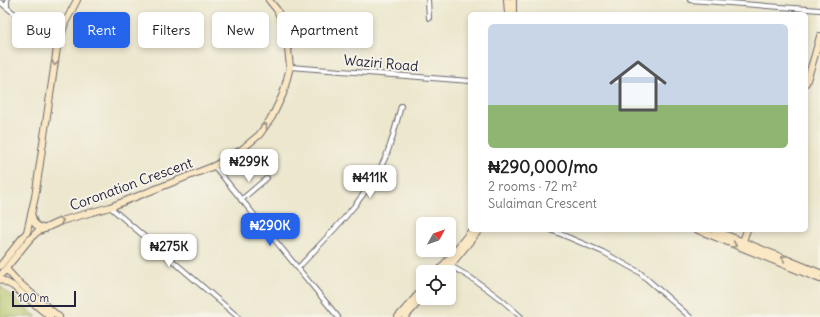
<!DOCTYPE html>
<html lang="en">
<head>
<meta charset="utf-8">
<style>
	:root { --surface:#fff; --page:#f6f6f6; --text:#222; --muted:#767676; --accent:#2563eb }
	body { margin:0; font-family:Delius,sans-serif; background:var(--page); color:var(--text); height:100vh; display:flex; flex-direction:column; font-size:15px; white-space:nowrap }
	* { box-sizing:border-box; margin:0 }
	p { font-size:13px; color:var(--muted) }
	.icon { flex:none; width:22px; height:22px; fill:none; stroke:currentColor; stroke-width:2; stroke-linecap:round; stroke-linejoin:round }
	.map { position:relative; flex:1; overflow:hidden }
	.panel { position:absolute; left:468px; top:12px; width:340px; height:220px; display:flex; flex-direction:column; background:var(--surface); border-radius:6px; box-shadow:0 2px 6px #0003 }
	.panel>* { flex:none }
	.top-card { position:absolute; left:12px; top:12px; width:380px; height:36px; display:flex; gap:8px }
	.needle { width:26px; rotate:50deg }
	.controls { position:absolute; left:416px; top:217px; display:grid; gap:8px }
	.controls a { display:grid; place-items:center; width:40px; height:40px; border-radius:6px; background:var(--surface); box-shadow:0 2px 6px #0003; font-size:20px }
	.scale { position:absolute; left:12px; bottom:10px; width:64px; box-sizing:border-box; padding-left:4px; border:2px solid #22223b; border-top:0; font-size:11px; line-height:14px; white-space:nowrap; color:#22223b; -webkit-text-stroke:3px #f7f3e8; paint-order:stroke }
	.price { position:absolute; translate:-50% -34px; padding:0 9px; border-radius:8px; background:#fff; color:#222; font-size:13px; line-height:26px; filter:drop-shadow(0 1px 2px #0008) }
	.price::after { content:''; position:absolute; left:50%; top:24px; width:12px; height:9px; margin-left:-6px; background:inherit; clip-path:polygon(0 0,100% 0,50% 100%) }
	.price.current { background:var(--accent); color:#fff }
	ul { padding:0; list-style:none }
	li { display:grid; align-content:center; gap:8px; height:212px; padding:0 20px }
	li span { display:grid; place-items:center; height:124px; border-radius:6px; color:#555 }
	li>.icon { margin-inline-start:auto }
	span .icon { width:72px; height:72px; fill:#fffc; stroke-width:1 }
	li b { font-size:17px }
	.pill { padding:0 14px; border-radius:6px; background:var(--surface); box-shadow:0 2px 6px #0003; font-size:14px; line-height:36px }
	.pill.current { background:var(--accent); color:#fff }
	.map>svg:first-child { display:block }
</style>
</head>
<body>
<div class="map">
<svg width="820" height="317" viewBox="0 0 820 317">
	<rect width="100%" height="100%" fill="#f7f3e8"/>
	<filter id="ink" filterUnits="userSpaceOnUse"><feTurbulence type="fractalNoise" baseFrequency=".025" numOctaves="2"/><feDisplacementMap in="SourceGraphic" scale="8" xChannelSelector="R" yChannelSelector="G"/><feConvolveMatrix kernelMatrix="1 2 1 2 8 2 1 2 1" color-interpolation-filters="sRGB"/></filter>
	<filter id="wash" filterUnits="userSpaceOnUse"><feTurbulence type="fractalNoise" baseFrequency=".012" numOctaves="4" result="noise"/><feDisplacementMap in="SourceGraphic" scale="16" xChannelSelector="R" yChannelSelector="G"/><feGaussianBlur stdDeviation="0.9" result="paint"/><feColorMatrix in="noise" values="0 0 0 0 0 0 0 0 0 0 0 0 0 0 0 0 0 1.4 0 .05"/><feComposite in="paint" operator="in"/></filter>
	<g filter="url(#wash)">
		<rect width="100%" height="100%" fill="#ece7cd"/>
		<path fill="#b6c467" stroke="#6c7351" d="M0 286 37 317H0Z"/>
	</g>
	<g filter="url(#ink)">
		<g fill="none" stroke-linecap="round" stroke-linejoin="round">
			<defs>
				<path id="street" d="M428 0 429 18
					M690 0 820 10
					M0 2 57 48
					M7 6V0
					M290 67 470 81
					M214 166 338 317
					M241 200 267 178
					M110 207 238 317
					M551 230 603 252 639 272 690 317
					M451 266C476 280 500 297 521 317
					M298 268C326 238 357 208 378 172 390 152 395 128 401 106"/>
				<path id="secondary" d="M507 0 508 14
					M513 0V14
					M806 83 814 58 820 36
					M32 216C33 224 37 227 45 229
					M698 230 820 279
					M714 230 820 273
					M743 241 747 230
					M0 266 27 232 35 197 57 48 65 23 77 0
					M6 269 17 281 59 317
					M438 272 472 230
					M445 272 479 230
					M0 276 28 241 37 232 61 221 110 207 214 166 241 150 259 135 272 117 283 94 290 67 286 31 277 10 269 0
					M0 279 13 286 50 317
					M398 317 423 289
					M405 317 423 297"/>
			</defs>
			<use href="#street" stroke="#69676e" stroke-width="6"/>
			<use href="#secondary" stroke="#69676e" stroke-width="8"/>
			<use href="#street" stroke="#fff" stroke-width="4"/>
			<use href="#secondary" stroke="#fae7c3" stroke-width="6"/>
		</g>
		<defs><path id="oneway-chevron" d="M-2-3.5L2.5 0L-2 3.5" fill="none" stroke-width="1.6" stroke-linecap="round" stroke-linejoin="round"/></defs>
		<g stroke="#998e86">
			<use href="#oneway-chevron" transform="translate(55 63) rotate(99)"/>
			<use href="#oneway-chevron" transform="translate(265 126) rotate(-52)"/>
			<use href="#oneway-chevron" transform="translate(61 221) rotate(-21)"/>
			<use href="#oneway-chevron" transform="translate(734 245) rotate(22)"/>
			<use href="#oneway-chevron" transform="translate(784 258) rotate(-158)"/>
		</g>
	</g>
	<g text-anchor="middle" stroke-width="4" stroke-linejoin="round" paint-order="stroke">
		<g font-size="14" fill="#22223b" stroke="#f7f3e8">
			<text transform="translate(381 63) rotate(5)" y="5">Waziri Road</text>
			<text transform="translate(131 184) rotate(-20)" y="5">Coronation Crescent</text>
		</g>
	</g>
</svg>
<div class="controls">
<a><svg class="needle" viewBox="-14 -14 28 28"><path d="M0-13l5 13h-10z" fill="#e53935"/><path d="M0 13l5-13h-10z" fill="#767676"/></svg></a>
<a><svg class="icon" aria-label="locate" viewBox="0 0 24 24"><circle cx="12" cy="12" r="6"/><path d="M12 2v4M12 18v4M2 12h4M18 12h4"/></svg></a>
</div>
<div class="scale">100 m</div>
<b class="price" style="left:249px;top:183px">₦299K</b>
<b class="price" style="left:370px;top:199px">₦411K</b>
<b class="price current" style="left:270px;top:247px">₦290K</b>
<b class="price" style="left:169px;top:268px">₦275K</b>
<div class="top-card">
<a class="pill">Buy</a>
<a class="pill current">Rent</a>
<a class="pill">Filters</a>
<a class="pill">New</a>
<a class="pill">Apartment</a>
</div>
<section class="panel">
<ul>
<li><span style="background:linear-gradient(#c9d6e8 65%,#8fb573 0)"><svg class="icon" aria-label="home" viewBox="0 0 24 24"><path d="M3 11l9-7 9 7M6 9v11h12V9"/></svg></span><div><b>₦290,000/mo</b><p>2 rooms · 72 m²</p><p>Sulaiman Crescent</p></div></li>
</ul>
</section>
</div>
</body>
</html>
